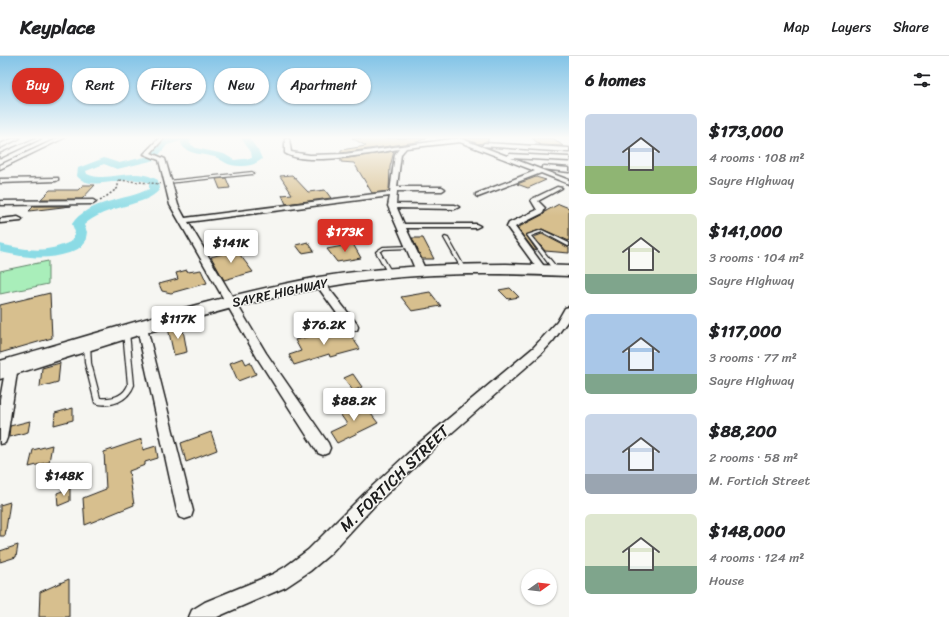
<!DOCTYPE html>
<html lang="en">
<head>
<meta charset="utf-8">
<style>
	:root { --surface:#fff; --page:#f6f6f6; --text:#202124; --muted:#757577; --line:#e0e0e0; --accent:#d93025 }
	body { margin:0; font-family:Sriracha,sans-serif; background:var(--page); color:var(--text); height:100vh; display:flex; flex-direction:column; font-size:15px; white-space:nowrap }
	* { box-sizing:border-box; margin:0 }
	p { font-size:13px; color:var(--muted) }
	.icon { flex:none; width:22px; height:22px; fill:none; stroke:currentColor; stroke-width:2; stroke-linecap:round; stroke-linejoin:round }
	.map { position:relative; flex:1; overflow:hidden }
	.details { display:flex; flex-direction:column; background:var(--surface); width:380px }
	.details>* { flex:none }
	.hud { position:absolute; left:12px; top:12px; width:380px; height:36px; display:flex; gap:8px }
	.needle { width:26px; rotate:75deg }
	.tools { position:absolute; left:521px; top:513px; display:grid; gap:8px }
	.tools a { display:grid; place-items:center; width:36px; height:36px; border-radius:50%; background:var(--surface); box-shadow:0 1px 3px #0004; font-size:20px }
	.price { position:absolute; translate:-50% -34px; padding:0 9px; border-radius:4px; background:#fff; color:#222; font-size:13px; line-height:26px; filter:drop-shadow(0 1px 2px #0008) }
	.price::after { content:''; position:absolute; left:50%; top:24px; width:12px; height:9px; margin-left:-6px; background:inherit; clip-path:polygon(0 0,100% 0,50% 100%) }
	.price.selected { background:var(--accent); color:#fff }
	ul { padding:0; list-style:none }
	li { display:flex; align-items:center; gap:12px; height:100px; padding:0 16px }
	li span { display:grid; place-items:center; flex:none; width:112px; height:80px; border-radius:6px; color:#555 }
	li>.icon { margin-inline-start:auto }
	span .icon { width:48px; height:48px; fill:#fffc; stroke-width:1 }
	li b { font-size:17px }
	h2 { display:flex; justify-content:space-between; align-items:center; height:48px; padding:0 16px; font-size:17px }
	.tag { padding:0 14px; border-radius:18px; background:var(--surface); box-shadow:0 1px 3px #0004; font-size:14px; line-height:36px }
	.tag.selected { background:var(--accent); color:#fff }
	header { display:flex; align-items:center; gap:24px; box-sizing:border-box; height:56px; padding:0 20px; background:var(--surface); border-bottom:1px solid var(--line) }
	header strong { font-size:19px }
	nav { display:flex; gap:22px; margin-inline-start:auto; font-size:14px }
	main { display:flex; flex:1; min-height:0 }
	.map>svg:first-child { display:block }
</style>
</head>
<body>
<header>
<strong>Keyplace</strong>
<nav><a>Map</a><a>Layers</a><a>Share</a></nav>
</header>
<main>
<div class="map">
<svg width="569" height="561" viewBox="0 0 569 561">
	<rect width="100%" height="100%" fill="#f6f6f2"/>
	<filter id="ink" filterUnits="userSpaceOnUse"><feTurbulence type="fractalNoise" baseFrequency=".025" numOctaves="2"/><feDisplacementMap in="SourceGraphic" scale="8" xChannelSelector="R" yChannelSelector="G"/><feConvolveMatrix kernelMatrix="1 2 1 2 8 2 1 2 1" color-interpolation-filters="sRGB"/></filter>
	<g filter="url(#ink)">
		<path fill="#a9eeba" stroke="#62856b" d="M48 205V228L0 238V215Z"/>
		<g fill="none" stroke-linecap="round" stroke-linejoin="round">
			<path fill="#8bdbe5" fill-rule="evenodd" d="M168 82H189L191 84 189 87 196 92 224 98 234 104 252 102 251 96 241 82H249L259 96 262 103C254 111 235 112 226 107 222 105 219 102 215 101 204 98 181 98 181 85L167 89 155 104 117 113 104 108 86 115 87 118C109 128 131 109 158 124L159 134C147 150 105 149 84 169L87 176 85 187C81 192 74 195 69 197 45 205 24 201 0 196V188C28 194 45 198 72 185L75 176 72 168C88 144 125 145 149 133V127C128 116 92 138 77 120L78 112 104 102 119 107 149 100 161 85Z"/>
		</g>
		<path fill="#d7bf8e" stroke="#1c1c1c" d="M352 82H427L417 86 341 97V94L366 90Z
			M463 82H488V86L478 88Z
			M532 82H553L563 90 540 89Z
			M394 95 390 111 389 135 372 137 354 107 341 106V103Z
			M292 119 308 136 325 134 331 142 286 148 282 139 292 138 280 120Z
			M536 121 546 124 528 132 517 128Z
			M226 122 230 132 220 133 216 123Z
			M83 129H95L82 143H41L50 134H78Z
			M559 148 569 152V185L542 173 526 179 537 195 534 194 517 172 544 158 546 155Z
			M34 150H71L29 155Z
			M542 178 569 192V197L545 195 534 181Z
			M412 182H423L434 203H422Z
			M308 186 314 195 302 197 296 189Z
			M353 188 361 202 337 206 327 193Z
			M234 191 253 216 224 224 211 201 222 198 221 195Z
			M187 214 188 216 201 214 207 227 171 237 162 235 159 228 178 223 176 217Z
			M510 232 519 241 508 243 499 234Z
			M430 236 441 250 412 255 401 241Z
			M50 237 52 282 0 297V249Z
			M182 268 187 296 174 299 168 272Z
			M345 271 360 293 330 301 329 298 294 309 289 299 301 295 295 284Z
			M243 302 246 308 250 306 256 318 238 325 230 307Z
			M60 307 58 326 40 331 42 312Z
			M353 318 362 331 353 335 344 322Z
			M361 345 378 367 337 387 330 376 347 368 338 355Z
			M73 352V364L54 369 55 357Z
			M30 365 28 376 9 381 10 370Z
			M211 376 217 394 186 406 181 387Z
			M142 383 143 394 156 390 158 402 145 406V409L129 415 134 449 85 469 83 442 106 433 104 396Z
			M52 389 49 406 29 411 33 394Z
			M70 432V445L58 450 57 437Z
			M10 446 5 480H0V449Z
			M18 489 16 501 0 506V495Z
			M69 523V561H39L40 536Z"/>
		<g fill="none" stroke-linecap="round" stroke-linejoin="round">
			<defs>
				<path id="lane" d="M252 116 254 117 253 118 168 127 166 126 168 125Z
					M542 174 569 187V190H568L542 176 531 180 558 213V215H554L527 179Z
					M445 181 448 182 465 212V213H461V212L444 182Z
					M411 190H412V192L384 193 380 196 392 217 390 218H388L376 196 377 195 383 191Z
					M126 274 129 276 134 329C128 345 111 352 95 347L85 307 84 288 85 287H89L90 288 91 307 100 342C111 343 123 341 128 329L123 276Z"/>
				<path id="street" d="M14 82H20L0 92V88Z
					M36 82H42L0 102V98Z
					M58 82H64L0 113V109Z
					M159 82H164L151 97 165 103 178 149 185 162 390 136 395 98 399 93C374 97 305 111 285 97V82H289L291 96 310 99 344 98 459 82 507 100 510 98 569 101V105L511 102 569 124V128L541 117 478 141 476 140V138L535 115 460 86 406 92 401 98 397 131H442L445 133 442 135H397L396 148 455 149 459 151 455 153 397 152 404 168H476L480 170 476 172H406L426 215 421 218 416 215 388 150 390 140 188 166 266 297 328 387 330 392 328 397 323 399 318 397 258 303 170 149 159 104 144 98Z
					M484 87 569 92V96L482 90Z
					M544 110 569 112V116L542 113V111Z
					M58 122V124L56 125 0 127V123Z
					M557 131 562 132 538 145 545 152 543 157 515 171 546 213 542 216 539 215 507 171 509 167 537 154 531 144 532 143Z
					M0 145 93 144 96 146 93 148 0 149Z
					M18 161 22 163 21 165 0 167V163Z
					M320 224 323 225 357 268 358 271 357 274H349L315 227Z
					M569 251V263L553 285 541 298 439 388 375 449 330 498 310 515 286 531 217 561H189L192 554 205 546 273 518 285 511 308 494 364 438 418 388 533 292 557 266 565 252Z
					M142 268 147 272 193 455 191 461 185 463 179 461 177 455 137 272Z
					M12 305 16 307 18 310 7 382 5 387 0 388V343L6 310 8 307Z"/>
				<path id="highway" d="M506 208 569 210V220C496 217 422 216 349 227 230 246 115 287 0 323V305C106 275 211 241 319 221 381 211 443 208 506 208Z"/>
			</defs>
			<use href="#lane" stroke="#1c1c1c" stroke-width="2.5"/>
			<use href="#street" stroke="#1c1c1c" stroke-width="3"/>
			<use href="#highway" stroke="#1c1c1c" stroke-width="3"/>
			<path stroke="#1c1c1c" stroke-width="1" stroke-dasharray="1.5 1.5" stroke-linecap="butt" d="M118 124H122"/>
			<path stroke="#1c1c1c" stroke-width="1.5" stroke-dasharray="2 2" stroke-linecap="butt" d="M100 145 118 132V124L161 128"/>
			<use href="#lane" fill="#f6f6f2" fill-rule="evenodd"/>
			<use href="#street" fill="#f6f6f2" fill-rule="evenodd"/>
			<use href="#highway" fill="#f6f6f2" fill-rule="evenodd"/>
		</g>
	</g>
	<linearGradient id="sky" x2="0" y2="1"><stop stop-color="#83c4e7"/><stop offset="0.51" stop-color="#fbfbf9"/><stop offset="1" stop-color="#fbfbf9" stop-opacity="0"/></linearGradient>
	<rect width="569" height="160" fill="url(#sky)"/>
	<g text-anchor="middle" stroke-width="3" stroke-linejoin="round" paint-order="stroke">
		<g font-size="13" fill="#1c1c1c" stroke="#f6f6f2">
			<text transform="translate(280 236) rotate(-12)" y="5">SAYRE HIGHWAY</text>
		</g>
		<g font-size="16" fill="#1c1c1c" stroke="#f6f6f2">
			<text transform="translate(394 422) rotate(-44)" y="6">M. FORTICH STREET</text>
		</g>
	</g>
</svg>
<div class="tools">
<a><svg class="needle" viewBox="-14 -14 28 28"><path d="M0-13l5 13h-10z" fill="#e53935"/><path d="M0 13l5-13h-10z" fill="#757577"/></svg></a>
</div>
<b class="price selected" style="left:345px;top:197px">$173K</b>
<b class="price" style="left:231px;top:208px">$141K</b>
<b class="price" style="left:178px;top:284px">$117K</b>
<b class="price" style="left:324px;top:290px">$76.2K</b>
<b class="price" style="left:354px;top:366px">$88.2K</b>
<b class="price" style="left:64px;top:441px">$148K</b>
<div class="hud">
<a class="tag selected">Buy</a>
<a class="tag">Rent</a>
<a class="tag">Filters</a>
<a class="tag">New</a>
<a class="tag">Apartment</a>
</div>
</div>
<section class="details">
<h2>6 homes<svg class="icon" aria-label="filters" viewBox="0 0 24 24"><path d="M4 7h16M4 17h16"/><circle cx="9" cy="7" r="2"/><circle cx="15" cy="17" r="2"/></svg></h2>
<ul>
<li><span style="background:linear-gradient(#c9d6e8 65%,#8fb573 0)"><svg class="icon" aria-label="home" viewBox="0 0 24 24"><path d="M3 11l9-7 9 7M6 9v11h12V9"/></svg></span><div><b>$173,000</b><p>4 rooms · 108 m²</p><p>Sayre Highway</p></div></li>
<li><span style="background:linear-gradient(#dfe7d0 75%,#7fa58c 0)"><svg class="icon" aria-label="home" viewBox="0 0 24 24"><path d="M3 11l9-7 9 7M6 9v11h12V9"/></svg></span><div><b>$141,000</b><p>3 rooms · 104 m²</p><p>Sayre Highway</p></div></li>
<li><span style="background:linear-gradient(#a9c7e8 75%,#7fa58c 0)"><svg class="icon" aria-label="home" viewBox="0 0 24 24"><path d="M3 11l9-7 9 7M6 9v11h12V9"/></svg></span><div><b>$117,000</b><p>3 rooms · 77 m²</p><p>Sayre Highway</p></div></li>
<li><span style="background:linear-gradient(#c9d6e8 75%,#9aa5b1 0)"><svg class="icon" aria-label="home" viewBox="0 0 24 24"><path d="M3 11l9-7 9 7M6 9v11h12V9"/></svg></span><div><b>$88,200</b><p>2 rooms · 58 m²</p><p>M. Fortich Street</p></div></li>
<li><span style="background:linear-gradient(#dfe7d0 65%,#7fa58c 0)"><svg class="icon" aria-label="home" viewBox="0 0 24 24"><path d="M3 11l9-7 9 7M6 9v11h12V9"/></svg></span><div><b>$148,000</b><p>4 rooms · 124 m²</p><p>House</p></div></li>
</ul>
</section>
</main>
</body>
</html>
